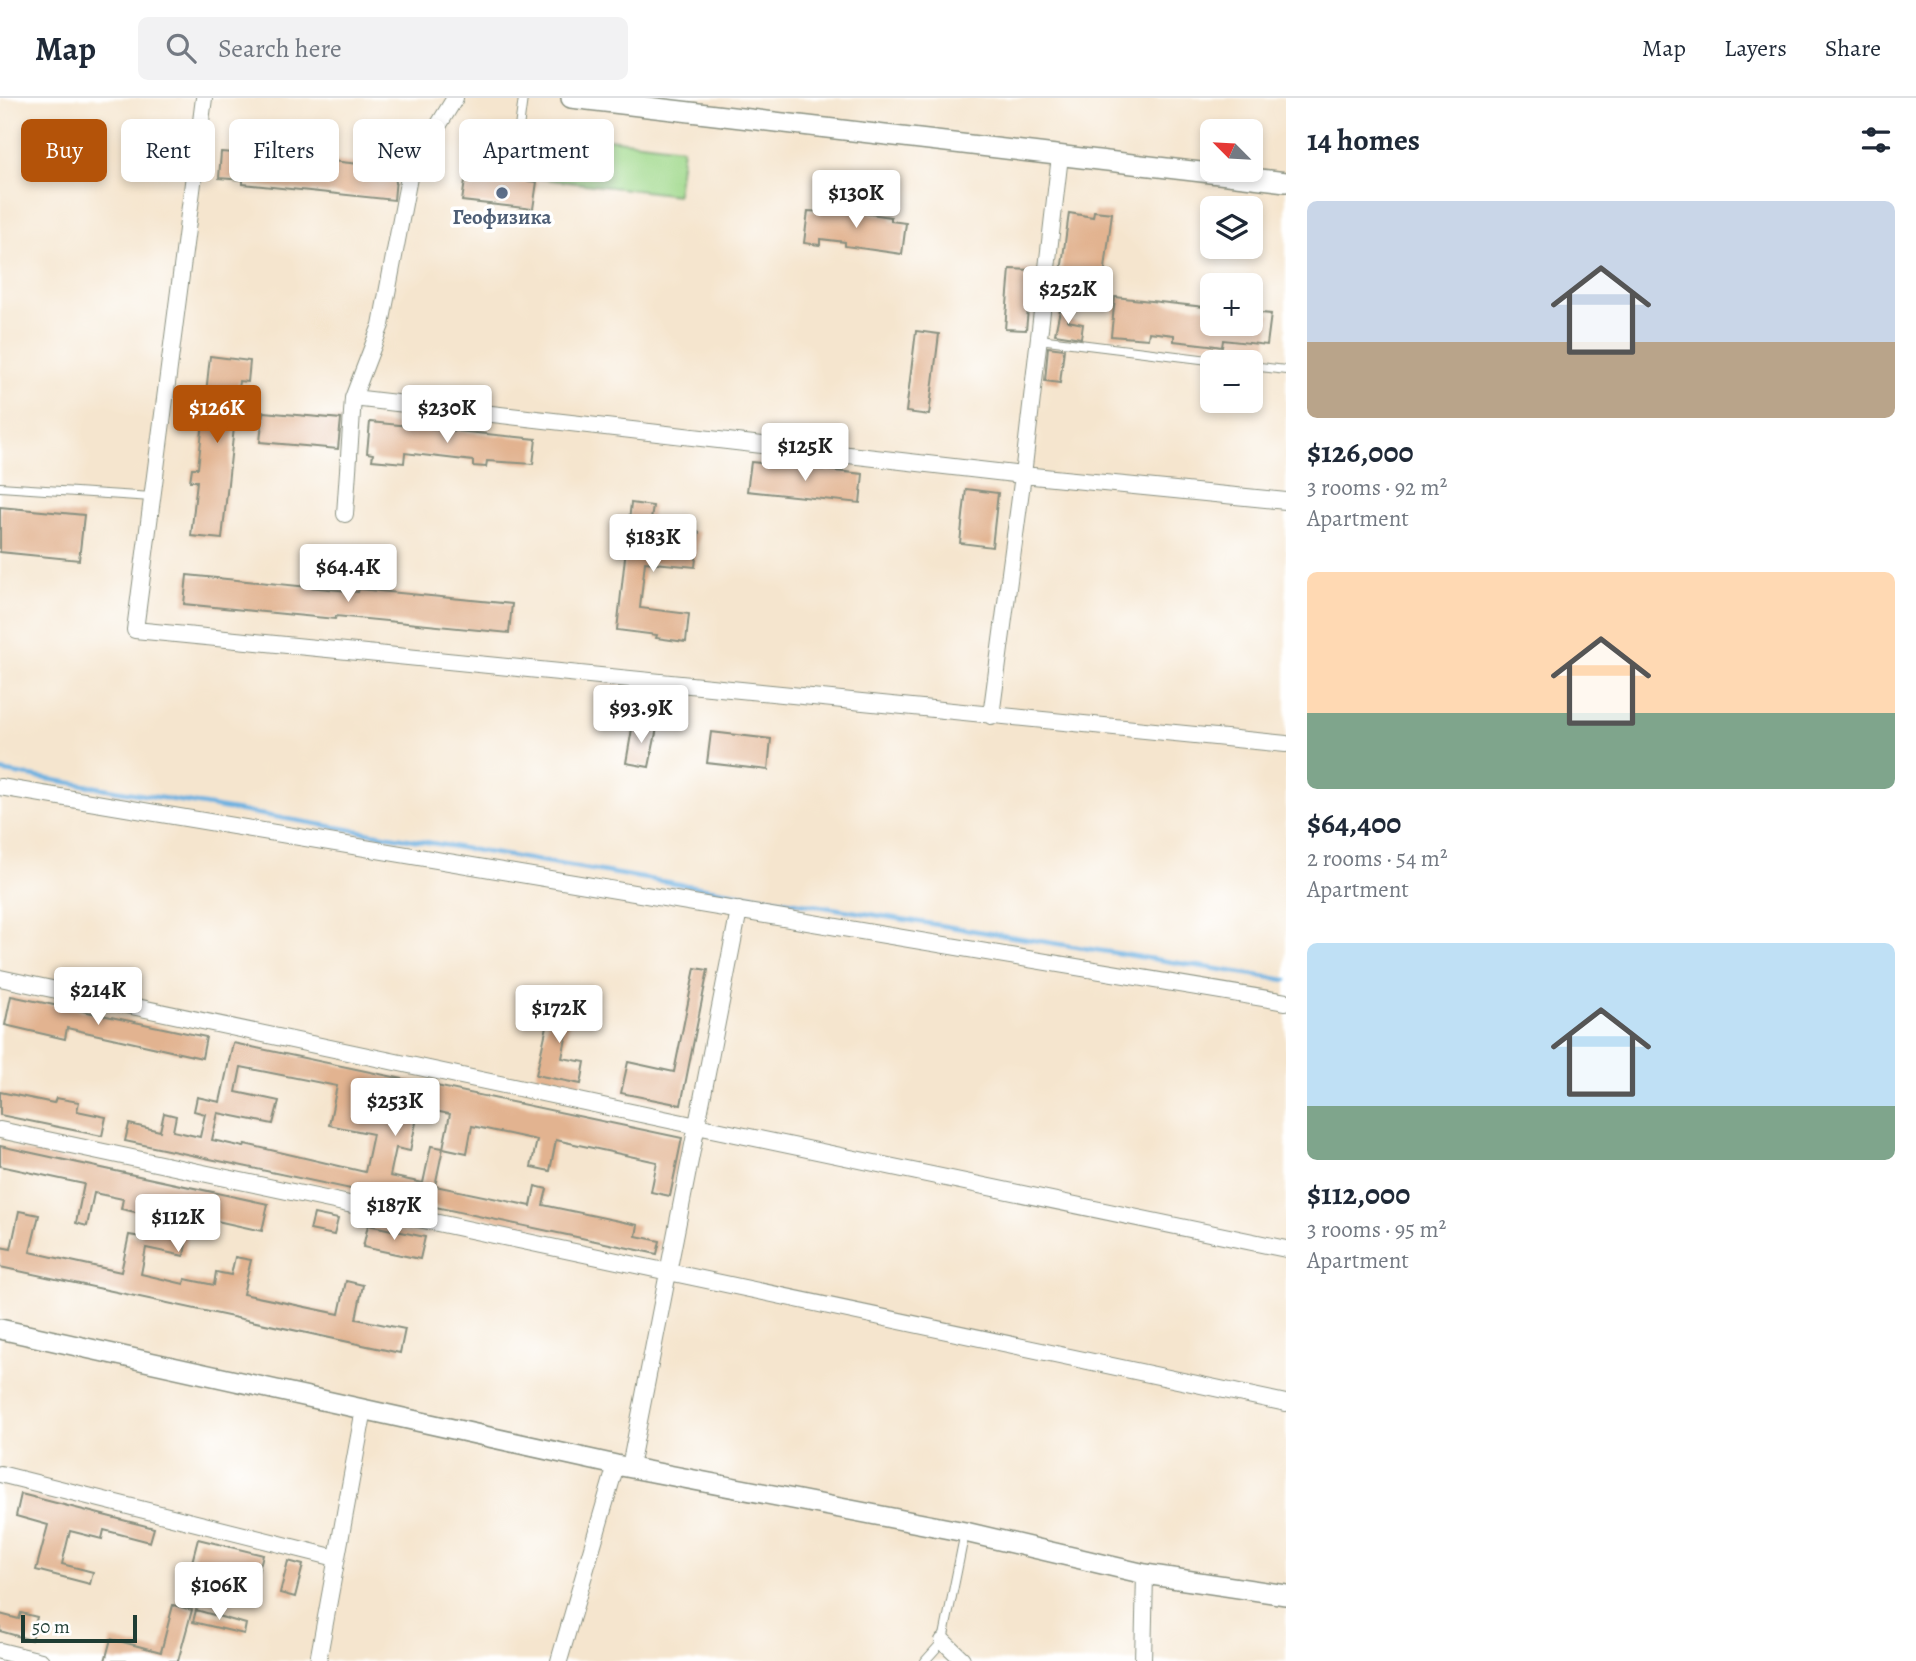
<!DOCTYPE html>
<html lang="en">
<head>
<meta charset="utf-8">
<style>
	:root { --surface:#fff; --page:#f2f2f3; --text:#1f2937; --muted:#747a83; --line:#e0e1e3; --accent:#b45309 }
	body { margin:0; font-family:Alegreya,serif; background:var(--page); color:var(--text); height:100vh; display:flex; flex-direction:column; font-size:26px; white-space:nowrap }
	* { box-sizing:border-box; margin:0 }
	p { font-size:23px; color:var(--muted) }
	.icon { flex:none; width:38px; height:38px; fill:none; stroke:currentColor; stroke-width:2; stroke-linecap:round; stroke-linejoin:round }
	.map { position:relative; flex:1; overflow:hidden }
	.details { display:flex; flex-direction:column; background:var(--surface); width:630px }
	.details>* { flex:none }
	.hud { position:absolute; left:21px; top:21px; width:665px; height:63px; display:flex; gap:14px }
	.needle { width:46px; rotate:294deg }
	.fabs { position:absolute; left:1200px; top:21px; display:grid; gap:14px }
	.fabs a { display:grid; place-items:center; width:63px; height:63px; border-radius:10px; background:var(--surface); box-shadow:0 4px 10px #0003; font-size:35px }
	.scale { position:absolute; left:21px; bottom:18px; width:116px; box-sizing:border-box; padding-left:7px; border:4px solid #1f3d34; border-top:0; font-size:19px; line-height:24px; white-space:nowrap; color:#1f3d34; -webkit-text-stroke:5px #fff; paint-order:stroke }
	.price { position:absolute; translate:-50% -60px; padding:0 16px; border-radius:7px; background:#fff; color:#222; font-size:23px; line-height:46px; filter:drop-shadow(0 2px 4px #0008) }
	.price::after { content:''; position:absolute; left:50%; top:42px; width:21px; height:16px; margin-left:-10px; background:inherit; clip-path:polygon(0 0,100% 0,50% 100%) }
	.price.selected { background:var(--accent); color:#fff }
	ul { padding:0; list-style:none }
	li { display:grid; align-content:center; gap:14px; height:371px; padding:0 21px }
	li span { display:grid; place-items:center; height:217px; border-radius:10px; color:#555 }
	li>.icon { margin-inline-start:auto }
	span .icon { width:126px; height:126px; fill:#fffc; stroke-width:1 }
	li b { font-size:30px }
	h2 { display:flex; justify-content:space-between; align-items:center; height:84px; padding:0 21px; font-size:30px }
	.chip { padding:0 24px; border-radius:10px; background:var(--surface); box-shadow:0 4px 10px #0003; font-size:24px; line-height:63px }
	.chip.selected { background:var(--accent); color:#fff }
	header { display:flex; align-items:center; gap:42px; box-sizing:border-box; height:98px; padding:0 35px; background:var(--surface); border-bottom:2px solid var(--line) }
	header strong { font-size:33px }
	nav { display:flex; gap:38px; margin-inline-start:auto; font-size:24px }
	.search { width:490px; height:63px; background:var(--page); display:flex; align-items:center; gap:18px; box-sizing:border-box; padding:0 24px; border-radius:10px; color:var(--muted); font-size:26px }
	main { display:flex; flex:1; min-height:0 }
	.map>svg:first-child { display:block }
</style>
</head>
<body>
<header>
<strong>Map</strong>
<div class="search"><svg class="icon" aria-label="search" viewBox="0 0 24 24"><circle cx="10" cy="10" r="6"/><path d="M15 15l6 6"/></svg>Search here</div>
<nav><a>Map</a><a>Layers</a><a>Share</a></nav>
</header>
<main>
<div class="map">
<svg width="1286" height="1563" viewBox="0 0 1286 1563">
	<rect width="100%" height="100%" fill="#fff"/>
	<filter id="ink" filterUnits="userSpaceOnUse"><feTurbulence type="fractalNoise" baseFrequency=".0143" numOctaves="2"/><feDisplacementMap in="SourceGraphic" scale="14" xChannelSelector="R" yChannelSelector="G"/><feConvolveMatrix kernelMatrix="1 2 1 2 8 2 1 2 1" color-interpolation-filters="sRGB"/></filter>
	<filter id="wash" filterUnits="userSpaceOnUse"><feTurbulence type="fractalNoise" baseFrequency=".00686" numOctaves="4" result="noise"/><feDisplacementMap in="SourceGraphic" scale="28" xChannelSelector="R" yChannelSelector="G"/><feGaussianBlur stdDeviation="1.57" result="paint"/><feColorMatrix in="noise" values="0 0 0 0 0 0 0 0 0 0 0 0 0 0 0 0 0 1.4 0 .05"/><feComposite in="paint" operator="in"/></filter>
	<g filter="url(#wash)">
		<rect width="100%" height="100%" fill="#f5e5ce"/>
		<path fill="#a0d98c" stroke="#608b60" stroke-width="2" d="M524 31 683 50 677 97 518 78Z"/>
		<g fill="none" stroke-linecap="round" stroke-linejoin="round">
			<path stroke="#6bb0e1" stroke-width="4.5" d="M0 673 654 782 1286 882"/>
		</g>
		<g id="blocks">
			<path fill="#e2b390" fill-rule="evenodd" d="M221 54 246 56V54L397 70 394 102 243 86V82L219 80Z
				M466 76 537 84 533 111 462 103Z
				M823 109 891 119V123L906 125 902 156 845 148V144L820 141V147L804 145 808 113 822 114Z
				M1094 113 1112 115 1104 179 1061 174 1069 115 1093 119Z
				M1010 171 1032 172 1026 232 1005 231Z
				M1115 199 1213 210V226H1251V214L1271 216 1267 247 1223 242 1222 249 1209 247 1174 243V237L1149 234 1148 241 1111 238Z
				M1060 212 1069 214 1068 223 1083 226 1081 240 1055 236Z
				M916 233 939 236 929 317 906 314Z
				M1048 249 1064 251 1060 285 1045 283Z
				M210 258 250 263 248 284 239 283 222 441 191 438 197 383H190L192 370H198Z
				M263 314 341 321 338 351 260 344Z
				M370 324 536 341 533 366 487 363 486 369 473 368V363L405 355 404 365 372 362 373 356 367 355Z
				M751 364 863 376 860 405 747 393Z
				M966 391 998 395 992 449 960 445Z
				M631 405 653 408 650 429 699 434 695 469 645 464 640 510 689 516 686 544 656 540 657 537 617 532Z
				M0 409 84 417 79 462 0 454Z
				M187 477 358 494 359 491 512 506 509 535 336 518 335 521 184 506Z
				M633 625 657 630 649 669 626 665Z
				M711 634 771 641 768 672 707 665Z
				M695 870 708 872 681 1007 621 995 628 964 674 974Z
				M554 897 574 901 562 960 585 964 581 986 536 977Z
				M11 898 206 939 202 960 67 930 65 941 5 927Z
				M233 945 682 1040 670 1098 651 1094 657 1064 556 1042 550 1073 531 1069 537 1042 472 1028 467 1055 443 1050 435 1088 531 1108 535 1088 547 1091 543 1107 638 1127 636 1138 660 1143 657 1156 125 1043 129 1026 160 1033 164 1015 176 1018 173 1033 200 1039 205 1016 194 1013 197 999 220 1004ZM241 969 337 988 329 1027 373 1036 365 1074 245 1046 244 1049 212 1042 218 1015 273 1026 279 1003 236 994ZM419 1010 450 1016 443 1050 431 1048 423 1085 390 1078 396 1050 410 1053Z
				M0 994 54 1005 56 1000 79 1004 77 1013 106 1019 102 1038 0 1017Z
				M0 1048 268 1106 262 1133 199 1119 201 1112 169 1105 162 1134 187 1139 184 1158 146 1150 141 1176 184 1186 185 1181 214 1187 216 1174 231 1177 235 1159 251 1162 243 1196 339 1216 346 1183 363 1187 356 1221 405 1231 400 1255 0 1169V1149L11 1151 19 1113 39 1117 30 1154 121 1174 129 1137 141 1139 145 1116 121 1111 123 1101 94 1095 87 1128 76 1125 84 1086 0 1068Z
				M314 1116 338 1121 334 1137 310 1132Z
				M368 1127 425 1139 420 1161 363 1149Z
				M21 1396 154 1430 150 1444 104 1432 102 1441 70 1433 62 1466 93 1474 90 1486 36 1472 48 1427 16 1418Z
				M198 1441 263 1457 252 1496 236 1492 238 1484 226 1481 228 1477 191 1468Z
				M288 1463 303 1467 295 1499 280 1495Z
				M173 1507 192 1512 178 1563H105L111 1541 161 1554Z
				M196 1512 246 1526 244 1536 193 1524Z
				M21 1515 37 1519 31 1542 0 1533V1516L19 1521Z"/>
		</g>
	</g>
	<g filter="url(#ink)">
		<use href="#blocks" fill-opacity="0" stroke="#8a9181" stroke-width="2"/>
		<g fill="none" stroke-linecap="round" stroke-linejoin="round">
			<defs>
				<path id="service" d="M513 74 523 0
					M1039 241 1225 264
					M1251 268 1286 272
					M0 389 152 399
					M925 1563 943 1543 965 1434"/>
				<path id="minor" d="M204 0 135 532 1286 646
					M353 300 1023 377 1286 403
					M345 416 353 300 381 227 410 74 455 0
					M991 618 1023 377 1060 58
					M0 689 1286 904
					M0 880 697 1028 1286 1151
					M0 1032 1286 1305
					M630 1369 739 812
					M0 1376 336 1460
					M943 1543 962 1561V1563
					M0 1553 41 1563
					M318 1563 364 1311
					M559 1563 616 1367
					M1143 1563 1145 1476"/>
				<path id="tertiary" d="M571 0 1286 84
					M0 1231 616 1367 965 1434 1145 1476 1286 1497"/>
			</defs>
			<use href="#service" stroke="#8a9181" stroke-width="10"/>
			<use href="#minor" stroke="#8a9181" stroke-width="18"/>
			<use href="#tertiary" stroke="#8a9181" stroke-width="22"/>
			<use href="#service" stroke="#fff" stroke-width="8"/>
			<use href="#minor" stroke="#fff" stroke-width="16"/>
			<use href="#tertiary" stroke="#fff" stroke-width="19"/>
		</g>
	</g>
	<circle fill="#5c6f8a" stroke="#fff" stroke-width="2.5" cx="502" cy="95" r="7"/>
	<g text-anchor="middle" stroke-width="7" stroke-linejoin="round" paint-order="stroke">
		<g font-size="21" font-weight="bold" fill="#4e5e75" stroke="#fff">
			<text x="502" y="126">Геофизика</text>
		</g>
	</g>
</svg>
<div class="fabs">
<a><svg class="needle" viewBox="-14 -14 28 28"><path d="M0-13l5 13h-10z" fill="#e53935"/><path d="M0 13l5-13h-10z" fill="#747a83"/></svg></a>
<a><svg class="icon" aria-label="layers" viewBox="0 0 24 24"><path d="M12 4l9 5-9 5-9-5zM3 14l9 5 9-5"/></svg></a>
<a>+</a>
<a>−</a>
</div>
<div class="scale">50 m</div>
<b class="price" style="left:856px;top:132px">$130K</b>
<b class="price" style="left:1068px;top:228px">$252K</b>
<b class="price selected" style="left:217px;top:347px">$126K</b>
<b class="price" style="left:447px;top:347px">$230K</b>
<b class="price" style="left:805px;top:385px">$125K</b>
<b class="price" style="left:653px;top:476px">$183K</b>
<b class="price" style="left:348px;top:506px">$64.4K</b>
<b class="price" style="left:641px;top:647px">$93.9K</b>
<b class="price" style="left:98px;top:929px">$214K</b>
<b class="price" style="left:559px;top:947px">$172K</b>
<b class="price" style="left:395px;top:1040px">$253K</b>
<b class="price" style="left:394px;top:1144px">$187K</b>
<b class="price" style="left:178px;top:1156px">$112K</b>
<b class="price" style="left:219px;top:1524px">$106K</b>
<div class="hud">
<a class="chip selected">Buy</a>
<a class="chip">Rent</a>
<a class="chip">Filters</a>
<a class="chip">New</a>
<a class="chip">Apartment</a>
</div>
</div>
<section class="details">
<h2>14 homes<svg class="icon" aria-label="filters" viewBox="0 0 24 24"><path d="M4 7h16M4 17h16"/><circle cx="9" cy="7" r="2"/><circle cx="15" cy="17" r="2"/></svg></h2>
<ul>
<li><span style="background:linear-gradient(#c9d6e8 65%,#b9a48a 0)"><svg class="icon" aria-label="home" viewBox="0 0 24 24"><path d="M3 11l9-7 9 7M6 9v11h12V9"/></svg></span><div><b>$126,000</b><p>3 rooms · 92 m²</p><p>Apartment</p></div></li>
<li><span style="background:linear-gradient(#ffd9b3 65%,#7fa58c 0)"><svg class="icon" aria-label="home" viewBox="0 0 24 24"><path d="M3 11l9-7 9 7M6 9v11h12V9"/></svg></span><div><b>$64,400</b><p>2 rooms · 54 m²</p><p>Apartment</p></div></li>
<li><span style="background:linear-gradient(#bfe0f5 75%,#7fa58c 0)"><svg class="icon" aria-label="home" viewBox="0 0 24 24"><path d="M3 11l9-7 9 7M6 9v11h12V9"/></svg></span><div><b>$112,000</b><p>3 rooms · 95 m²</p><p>Apartment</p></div></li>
</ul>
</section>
</main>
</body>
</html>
